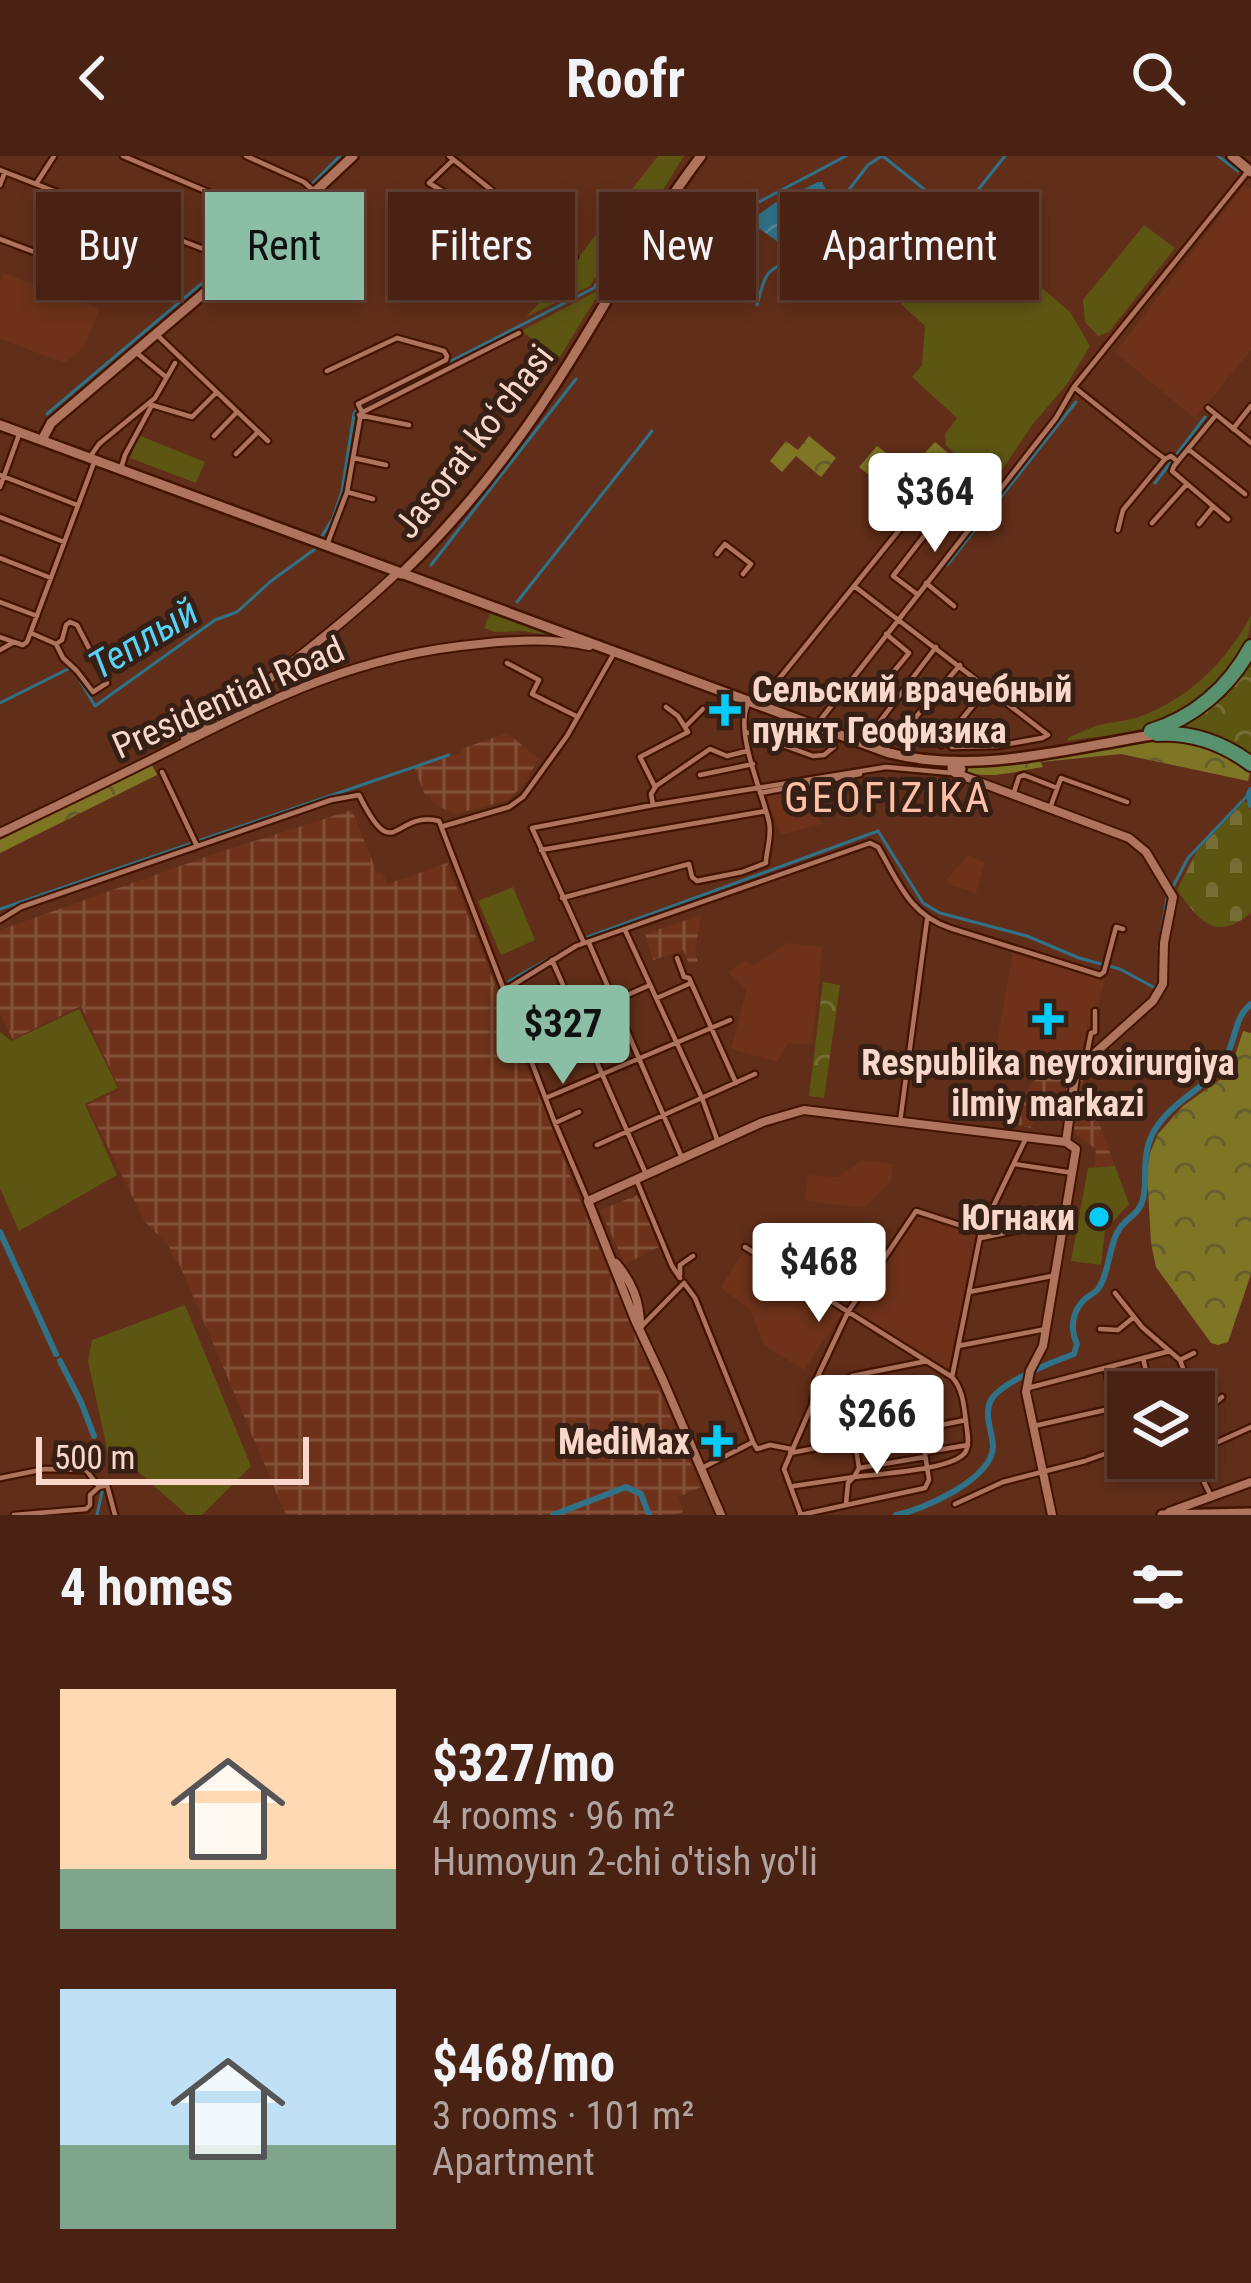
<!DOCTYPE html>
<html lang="en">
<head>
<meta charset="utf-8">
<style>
	:root { --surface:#492213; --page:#532f21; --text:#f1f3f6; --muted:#b1a4a0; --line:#613f33; --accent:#8abfa5 }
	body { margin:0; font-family:"Roboto Condensed",sans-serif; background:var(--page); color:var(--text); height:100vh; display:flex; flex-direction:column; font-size:45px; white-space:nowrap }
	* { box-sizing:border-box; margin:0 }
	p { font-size:39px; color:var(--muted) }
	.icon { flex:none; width:66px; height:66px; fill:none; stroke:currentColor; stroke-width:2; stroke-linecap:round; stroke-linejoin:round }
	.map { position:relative; height:1359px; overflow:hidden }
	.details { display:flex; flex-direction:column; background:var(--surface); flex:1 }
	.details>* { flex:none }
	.guide { position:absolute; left:36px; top:36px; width:1179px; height:108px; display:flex; gap:24px }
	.fabs { position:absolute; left:1107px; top:1215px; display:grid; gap:24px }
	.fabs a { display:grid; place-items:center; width:108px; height:108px; border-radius:0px; background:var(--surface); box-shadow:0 6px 18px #0003,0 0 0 3px var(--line); font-size:60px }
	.scale { position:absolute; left:36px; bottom:30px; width:273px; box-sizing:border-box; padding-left:12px; border:6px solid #f9d8cb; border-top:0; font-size:33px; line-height:42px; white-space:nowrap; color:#f9d8cb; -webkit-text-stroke:9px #361f15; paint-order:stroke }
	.price { position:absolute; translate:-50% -102px; padding:0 27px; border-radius:12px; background:#fff; color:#222; font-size:39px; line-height:78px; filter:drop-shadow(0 3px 6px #0008) }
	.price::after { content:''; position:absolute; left:50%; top:72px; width:36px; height:27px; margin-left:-18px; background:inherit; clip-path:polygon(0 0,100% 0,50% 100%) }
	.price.active { background:var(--accent); color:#111 }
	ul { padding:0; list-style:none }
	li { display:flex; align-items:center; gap:36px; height:300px; padding:0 60px }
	li span { display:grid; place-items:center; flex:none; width:336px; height:240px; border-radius:0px; color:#555 }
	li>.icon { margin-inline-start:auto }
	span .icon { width:144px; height:144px; fill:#fffc; stroke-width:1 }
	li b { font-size:51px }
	h2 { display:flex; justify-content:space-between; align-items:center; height:144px; padding:0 60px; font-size:51px }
	.chip { padding:0 42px; border-radius:0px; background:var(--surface); box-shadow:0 6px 18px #0003,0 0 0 3px var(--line); font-size:42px; line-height:108px }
	.chip.active { background:var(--accent); color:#111 }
	header { display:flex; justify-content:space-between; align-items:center; height:156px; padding:0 60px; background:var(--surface); font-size:54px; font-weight:700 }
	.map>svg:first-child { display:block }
</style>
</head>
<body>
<header><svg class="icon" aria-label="back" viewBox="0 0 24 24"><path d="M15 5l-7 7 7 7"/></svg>Roofr<svg class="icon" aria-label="search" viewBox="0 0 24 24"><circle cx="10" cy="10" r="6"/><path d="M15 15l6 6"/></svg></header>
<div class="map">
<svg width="1251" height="1359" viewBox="0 0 1251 1359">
	<defs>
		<pattern id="industrial-grid" width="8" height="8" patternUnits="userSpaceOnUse" patternTransform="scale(3)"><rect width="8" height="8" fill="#6d3219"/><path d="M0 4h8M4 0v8" fill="none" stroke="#834f39"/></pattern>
		<pattern id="forest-crowns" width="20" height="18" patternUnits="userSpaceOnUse" patternTransform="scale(3)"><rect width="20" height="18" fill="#7e7525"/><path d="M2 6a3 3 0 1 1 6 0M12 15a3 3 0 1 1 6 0" fill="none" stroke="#675e30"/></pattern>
		<pattern id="cemetery-stones" width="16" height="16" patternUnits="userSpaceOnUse" patternTransform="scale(3)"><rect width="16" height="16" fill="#5d5613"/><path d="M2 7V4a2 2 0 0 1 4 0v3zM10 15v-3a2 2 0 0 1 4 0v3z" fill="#756e34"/></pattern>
		<pattern id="park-crowns" width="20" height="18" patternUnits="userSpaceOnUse" patternTransform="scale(3)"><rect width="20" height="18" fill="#5d5613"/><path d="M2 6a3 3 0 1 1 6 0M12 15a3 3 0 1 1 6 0" fill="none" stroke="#756e34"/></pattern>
		<pattern id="water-waves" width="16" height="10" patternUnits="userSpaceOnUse" patternTransform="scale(3)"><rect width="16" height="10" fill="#307389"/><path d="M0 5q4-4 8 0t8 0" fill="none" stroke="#598d9d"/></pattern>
	</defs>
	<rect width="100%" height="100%" fill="#612e19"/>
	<path fill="#6d3219" d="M1245 28 1251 33V194L1195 263 1116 197 1117 194Z
		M3 117 100 153 84 191 65 207 0 183V126Z
		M809 632 822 668 781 679 765 640Z
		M968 699 985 707 976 737 948 728 947 723Z
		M786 787 823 791 812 889 789 887 777 906 731 893 746 835 728 816 746 804 753 810Z
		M1013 794 1105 824 1093 870H1087L1083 897 1060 921 993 908Z
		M862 1004 893 1008 892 1024 864 1052 805 1045 808 1019 838 1021Z
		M917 1058 978 1076 949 1213 855 1157Z
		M744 1095 843 1156 804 1214 764 1189 750 1153 720 1132Z
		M912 1232 920 1277 868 1287 860 1242Z"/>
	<path fill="url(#industrial-grid)" d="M507 577 539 603 520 633 506 645 455 658 434 648 429 639H425L414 611 461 597V593Z
		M352 654 377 717 382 716 388 728 447 707 608 1115 701 1331 678 1341 683 1356 674 1359H286L178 1105H175L169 1090 145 1066 87 949 120 934 81 850 13 883 0 858V774L217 697Z
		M701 759 695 796 698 806 689 808 683 794 653 804 645 778Z
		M1079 914 1115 1010 1094 1011 1096 993 1071 975Z
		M1040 918 1069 925 1064 961 1036 958 1031 972 1003 965Z
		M640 1038 659 1091 625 1108 600 1054Z"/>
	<path fill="#5d5613" d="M658 0H684L559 202 521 175 595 136 619 92 610 99 590 130 526 161 559 126Z
		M911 55 937 75 901 120 875 99Z
		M967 68 1070 156 1090 190 1067 228 1032 269 992 329 946 290 945 278 957 262 912 221 922 209 925 170 901 148Z
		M1144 69 1175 92 1109 176 1098 180 1085 166 1083 144Z
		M138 279 205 306 196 327 130 302Z
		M491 455 567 482 522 475 495 476 484 472Z
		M1251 460C1251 512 1190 560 1144 572 1119 579 1093 581 1067 585L1069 581C1081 577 1092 570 1104 568 1117 565 1128 565 1141 560 1190 542 1226 505 1251 460Z
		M513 731 535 784 501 799 478 745Z
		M79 853 118 932 85 948 117 1019 19 1075 0 1032V876L11 885Z
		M1115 1010 1129 1048 1105 1074 1101 1109 1071 1105 1088 1012Z
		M185 1149 251 1310 202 1359H187L133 1311 110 1307 88 1205 92 1184Z"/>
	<path fill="url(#forest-crowns)" d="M809 280 836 302 821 321 796 300 782 316 770 305 786 285 798 294Z
		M935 286 960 307 947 321 922 300Z
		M877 290 898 306 880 328 859 311Z
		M1151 583C1188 584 1220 591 1250 616L1248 625 1121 598 1041 606 1043 611C1018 614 989 625 966 615L969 611Z
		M152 609 157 619 0 697V684Z
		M1243 875 1251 877V1118L1228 1186 1218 1189 1211 1187 1156 1111 1151 1087 1147 1016 1150 997 1158 978 1183 950 1225 920 1232 909Z"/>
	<path fill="url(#cemetery-stones)" d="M1244 646H1248L1251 655V757C1215 787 1199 764 1177 734L1197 695Z"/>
	<path fill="url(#park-crowns)" d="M1251 498V603L1168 574Z
		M823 826 840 829 824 942 809 940Z"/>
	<path fill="url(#water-waves)" d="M818 26H822L830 41 812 62 791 95 757 71 752 63 775 47Z"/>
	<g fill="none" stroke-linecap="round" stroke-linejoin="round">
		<path stroke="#307389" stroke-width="3" d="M1218 0 1238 15
			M884 1 949 53 961 55 1005 0
			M647 105 846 0
			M757 149C765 122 763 112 794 105L868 9 882 0
			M47 258 272 68 340 0
			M1155 327 1205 261
			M322 380 333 362 342 335 354 258 357 253 594 132 616 95
			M431 409 576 223
			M947 409 1076 246
			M517 446 652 275
			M0 547 72 511 95 550 215 464 237 456 271 425 315 393
			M0 753 449 599
			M1159 792 1167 742 1188 702 1249 638
			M509 825 588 781 878 675 923 747 940 757 1027 780 1079 802 1120 813 1155 832
			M97 1359 102 1336"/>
		<path stroke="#307389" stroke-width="6" d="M1251 634 1249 638 1251 649
			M0 1076 56 1198
			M60 1205 81 1246 94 1280
			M553 1359 626 1331 641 1338 649 1359
			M896 1359C923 1354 992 1323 993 1291 993 1276 983 1259 991 1244 1001 1226 1055 1205 1074 1198L1077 1188C1070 1173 1072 1157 1083 1145 1087 1140 1094 1138 1098 1133 1110 1117 1108 1089 1120 1072 1128 1061 1140 1057 1143 1043 1148 1022 1141 1002 1152 979 1168 946 1204 935 1223 906 1236 888 1233 862 1251 848"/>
		<defs>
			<path id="minor" d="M123 0 260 58 261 64 224 101
				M246 0 304 26 315 36
				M449 0 575 101
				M453 4 429 27 566 111
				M0 14 224 101 234 108
				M36 28 54 0
				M0 29 5 16
				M0 83 127 131 131 127 150 73
				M156 178 268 285
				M138 198 166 221
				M327 215 397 182 444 195 447 200 446 204 358 248 362 256
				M1074 231 1153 294 1165 303 1171 300 1177 305
				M1208 252 1251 287
				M359 259 409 269
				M1216 259 1174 310 1172 315 1228 363
				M1233 273 1251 250
				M214 280 237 256
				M1188 293 1245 338
				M92 298 99 288 155 242 175 207
				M236 298 258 276
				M354 302 386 309
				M122 309 125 299 152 249 192 261 216 237
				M0 319 77 349
				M0 331 20 276
				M347 336 373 343
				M0 361 64 386
				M1152 367 1187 328
				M1199 368 1213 351
				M1118 374 1123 354 1165 303
				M328 386 347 336 361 257 519 177
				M717 398 725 388 751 408 743 418
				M0 402 51 422
				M926 427 954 450
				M854 430 1048 579 1042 582 997 590 952 591 944 584
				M917 438 893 420 938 362
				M0 446 37 460
				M31 477 56 488 63 502 77 515 93 536 107 527 77 469 70 466 66 469 62 484 56 488
				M886 478 909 497 891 519
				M0 481 14 486
				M0 494 14 486 23 489 27 486 95 304
				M507 507 539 524 532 538 578 561
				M761 545 917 352 913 339 917 334 904 323
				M747 550C736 580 762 635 769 666 772 679 767 692 766 705
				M818 567 1056 262 1074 231 1249 14
				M686 570 703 553
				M875 572 936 491
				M746 576 813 600 824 599 834 591
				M899 581 960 509
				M941 589 988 531
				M162 616 197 690
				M700 619 753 608
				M655 631 640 601 688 576 678 560 666 551
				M760 637 860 618
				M1013 639 1019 621 1024 619 1057 632
				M653 649 651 638 656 630 710 593 727 600 747 595
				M1050 652 1061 622 1127 646
				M444 670 509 651 523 641 567 580 613 499
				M541 694 766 655
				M562 742 689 708 692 721 697 725 742 716 766 707
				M0 764 21 751 331 644 359 639C395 712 393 654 439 665L555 967 588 1045
				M625 774 702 942 718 986
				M584 787 532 672 653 649 886 611 952 617
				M589 787 682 1002
				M677 802 684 821 689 822 736 927
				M552 804 646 1018
				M505 834 576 790 870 687 878 691C899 727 909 758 950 772L1100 819 1104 816 1116 771 1123 773
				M657 842 691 827
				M525 884 650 829
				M1089 902 1087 897 1091 877 1095 876V855
				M548 941 730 864
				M900 966 927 764
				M555 967 579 956
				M597 989 755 918
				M1015 1008 1073 1017
				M636 1023 672 1110 680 1122
				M981 1082 1033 1071 1064 1074
				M745 1091 952 1221C963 1233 964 1250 966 1266 967 1275 970 1287 966 1295 957 1314 876 1318 854 1321L848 1327 846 1348
				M680 1119V1109L693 1100
				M684 1127 695 1142 753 1286
				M969 1136 1052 1120
				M1115 1137 1142 1171 1180 1204 1192 1236
				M640 1172 682 1129
				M1100 1173 1118 1174 1134 1161
				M958 1190 1046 1173
				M1143 1202 1151 1236
				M1180 1204 1194 1197
				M1106 1214 1120 1278
				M952 1221 981 1076 1026 982
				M912 1229H921L935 1239 919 1260
				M1028 1232 1170 1195
				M1194 1241 1207 1291 1201 1294 1204 1326 1211 1340
				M831 1244 843 1227 852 1220 927 1205
				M1198 1256 1210 1251 1222 1241
				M1034 1270 1114 1252
				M921 1273 966 1264
				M1207 1291 1251 1271
				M926 1296 968 1289
				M790 1297 864 1283 858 1239
				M859 1312 856 1293 860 1284
				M700 1313 753 1286 757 1293 770 1289 791 1293
				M0 1322 45 1313 86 1314 99 1331 107 1329 115 1359
				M794 1330 854 1321 859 1312 925 1301
				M955 1348 1003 1326 1085 1305 1113 1295
				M14 1359 86 1353 90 1349V1339L99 1331
				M800 1359 925 1332 929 1324 915 1232 912 1229 812 1249
				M801 1359 784 1313 812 1249 816 1224 848 1156 916 1055 981 1076"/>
			<path id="tertiary" d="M185 582C261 532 331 479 397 417
				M955 617 1129 682 1146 696 1173 741 1164 787 1163 828 1153 845 1076 914 1066 986
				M0 677C56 650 111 624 166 596 273 542 357 499 479 488 517 484 552 482 589 490
				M616 1107C632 1126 640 1145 640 1170
				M1169 1356 1251 1326
				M721 1359 663 1224 635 1164 588 1045 763 966 804 954 1066 986 1076 993 1043 1190 1030 1215 1026 1236 1052 1359"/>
			<path id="secondary" d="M1232 0 1251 16
				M0 269 889 597C976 619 1066 593 1152 579
				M42 284 51 267 236 110 353 0
				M401 418C467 355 524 280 572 202 614 134 652 64 701 0
				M956 608 961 613 957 617 952 612Z
				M1162 1359 1251 1357"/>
			<path id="trunk" d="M1151 575C1195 561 1229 531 1251 491
				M1157 578C1192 576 1223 587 1251 608"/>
		</defs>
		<use href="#minor" stroke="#441300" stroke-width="9"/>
		<use href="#tertiary" stroke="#441300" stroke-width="12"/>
		<use href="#secondary" stroke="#441300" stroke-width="14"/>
		<use href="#trunk" stroke="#441300" stroke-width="18"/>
		<use href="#minor" stroke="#af745d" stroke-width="4.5"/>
		<use href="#tertiary" stroke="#af745d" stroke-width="8"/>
		<use href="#secondary" stroke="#af745d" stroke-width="9"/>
		<use href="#trunk" stroke="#58916e" stroke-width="14"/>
	</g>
	<g fill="#06cbf9" stroke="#361f15" stroke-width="4.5">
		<path d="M719 536h12v12h12v12h-12v12h-12v-12h-12v-12h12z"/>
		<path d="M1042 845h12v12h12v12h-12v12h-12v-12h-12v-12h12z"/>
		<circle cx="1099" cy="1061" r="12"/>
		<path d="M711 1267h12v12h12v12h-12v12h-12v-12h-12v-12h12z"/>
	</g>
	<g text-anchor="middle" stroke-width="10" stroke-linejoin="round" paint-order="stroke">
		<g font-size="36" fill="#f9d8cb" stroke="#361f15">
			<text transform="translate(473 285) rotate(-52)" y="13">Jasorat koʻchasi</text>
			<text transform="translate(228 541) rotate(-24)" y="13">Presidential Road</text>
		</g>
		<g font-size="36" font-weight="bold" fill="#f9d8cb" stroke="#361f15" text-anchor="end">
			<text x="752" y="546" text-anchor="start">Сельский врачебный<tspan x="752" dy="41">пункт Геофизика</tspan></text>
			<text x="1048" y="919" text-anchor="middle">Respublika neyroxirurgiya<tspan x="1048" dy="41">ilmiy markazi</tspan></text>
			<text x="1075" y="1074">Югнаки</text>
			<text x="690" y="1298">MediMax</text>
		</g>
		<g font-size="39" font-style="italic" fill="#54d3fb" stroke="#361f15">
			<text transform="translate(143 482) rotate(-31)" y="14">Теплый</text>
		</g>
		<g font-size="42" letter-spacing="3" fill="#ffbfa6" stroke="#361f15">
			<text x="888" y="656">GEOFIZIKA</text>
		</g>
	</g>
</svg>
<div class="fabs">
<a><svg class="icon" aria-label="layers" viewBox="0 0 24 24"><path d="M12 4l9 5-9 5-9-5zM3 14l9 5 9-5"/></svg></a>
</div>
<div class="scale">500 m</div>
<b class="price" style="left:935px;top:399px">$364</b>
<b class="price active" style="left:563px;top:931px">$327</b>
<b class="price" style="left:819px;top:1169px">$468</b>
<b class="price" style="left:877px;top:1321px">$266</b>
<div class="guide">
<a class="chip">Buy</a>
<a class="chip active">Rent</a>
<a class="chip">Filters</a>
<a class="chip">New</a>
<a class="chip">Apartment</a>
</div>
</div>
<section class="details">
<h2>4 homes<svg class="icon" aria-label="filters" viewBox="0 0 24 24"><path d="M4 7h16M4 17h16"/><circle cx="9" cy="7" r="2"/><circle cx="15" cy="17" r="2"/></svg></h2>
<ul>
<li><span style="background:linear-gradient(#ffd9b3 75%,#7fa58c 0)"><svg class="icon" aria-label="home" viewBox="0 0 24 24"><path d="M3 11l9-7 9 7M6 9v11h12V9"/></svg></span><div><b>$327/mo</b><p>4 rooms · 96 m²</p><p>Humoyun 2-chi o'tish yo'li</p></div></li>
<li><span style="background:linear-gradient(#bfe0f5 65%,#7fa58c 0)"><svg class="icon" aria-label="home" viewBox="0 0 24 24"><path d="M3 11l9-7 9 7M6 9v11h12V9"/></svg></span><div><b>$468/mo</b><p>3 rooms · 101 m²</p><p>Apartment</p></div></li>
</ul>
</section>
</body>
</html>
